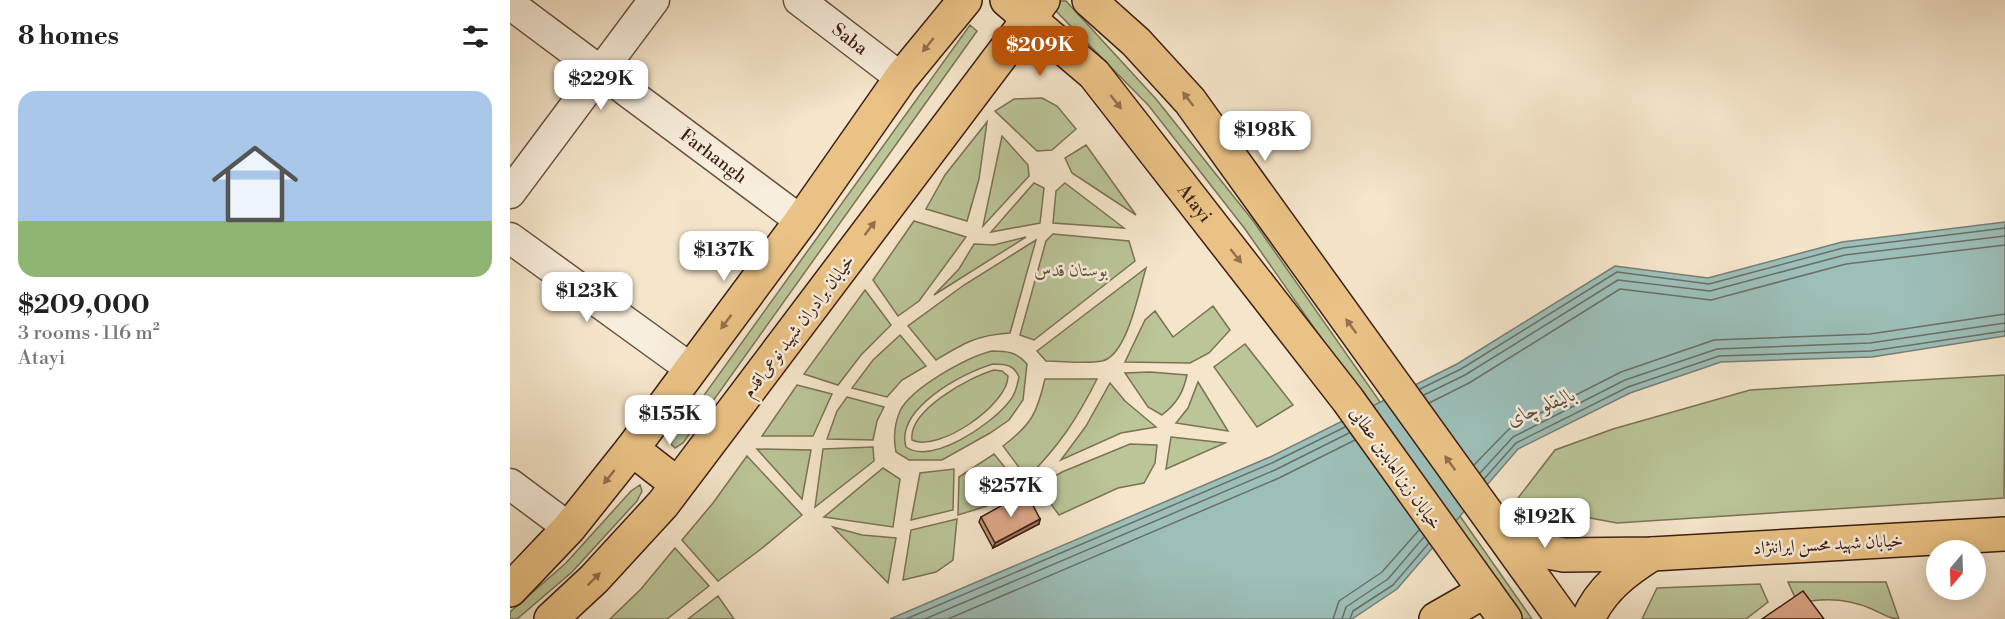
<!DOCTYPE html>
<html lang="en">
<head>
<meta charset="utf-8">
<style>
	:root { --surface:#fff; --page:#f6f6f6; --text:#222; --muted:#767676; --line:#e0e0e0; --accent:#b45309 }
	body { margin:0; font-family:"Libre Bodoni",Amiri,serif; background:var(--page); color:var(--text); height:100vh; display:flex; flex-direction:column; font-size:22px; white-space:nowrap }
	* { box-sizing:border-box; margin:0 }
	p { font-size:20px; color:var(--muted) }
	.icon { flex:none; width:33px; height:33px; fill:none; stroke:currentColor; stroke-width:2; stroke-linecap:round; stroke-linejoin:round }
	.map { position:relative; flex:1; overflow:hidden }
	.side { display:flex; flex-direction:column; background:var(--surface); width:510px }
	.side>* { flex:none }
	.needle { width:39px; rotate:199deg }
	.fabs { position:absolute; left:1416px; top:540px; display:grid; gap:12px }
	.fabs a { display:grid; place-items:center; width:60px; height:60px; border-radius:50%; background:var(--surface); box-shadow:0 3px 15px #0003; font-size:30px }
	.price { position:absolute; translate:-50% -51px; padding:0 14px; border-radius:12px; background:#fff; color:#222; font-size:20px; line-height:39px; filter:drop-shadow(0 2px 3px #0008) }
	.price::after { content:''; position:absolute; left:50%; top:36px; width:18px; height:14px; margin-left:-9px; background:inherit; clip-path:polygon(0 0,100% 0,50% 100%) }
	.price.current { background:var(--accent); color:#fff }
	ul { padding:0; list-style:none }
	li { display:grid; align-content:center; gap:12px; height:318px; padding:0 18px }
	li+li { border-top:2px solid var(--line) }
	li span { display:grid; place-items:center; height:186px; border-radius:18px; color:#555 }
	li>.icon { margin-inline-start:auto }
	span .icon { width:108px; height:108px; fill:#fffc; stroke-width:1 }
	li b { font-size:26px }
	h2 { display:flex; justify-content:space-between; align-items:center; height:72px; padding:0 18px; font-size:26px }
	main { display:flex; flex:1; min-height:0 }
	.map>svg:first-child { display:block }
</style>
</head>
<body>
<main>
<section class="side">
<h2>8 homes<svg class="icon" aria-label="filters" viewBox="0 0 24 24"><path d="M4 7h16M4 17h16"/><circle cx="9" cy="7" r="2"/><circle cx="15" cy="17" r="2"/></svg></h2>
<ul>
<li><span style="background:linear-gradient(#a9c7e8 70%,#8fb573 0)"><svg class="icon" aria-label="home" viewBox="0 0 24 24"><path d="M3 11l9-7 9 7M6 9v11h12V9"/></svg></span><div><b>$209,000</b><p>3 rooms · 116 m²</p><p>Atayi</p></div></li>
</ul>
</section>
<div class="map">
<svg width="1495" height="619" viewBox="0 0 1495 619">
	<rect width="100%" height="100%" fill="#f5e5ca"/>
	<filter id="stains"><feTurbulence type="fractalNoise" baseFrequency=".00333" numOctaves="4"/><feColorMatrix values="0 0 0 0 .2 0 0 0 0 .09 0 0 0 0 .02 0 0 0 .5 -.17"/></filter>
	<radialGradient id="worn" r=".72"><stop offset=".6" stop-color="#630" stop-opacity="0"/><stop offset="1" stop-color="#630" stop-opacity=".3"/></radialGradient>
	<path fill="#bac598" stroke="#7c7256" stroke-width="1.5" fill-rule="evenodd" d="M544 1H556L646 99 744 222 1022 619H1008L735 229 639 106 543 8Z
		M460 25 467 31 173 443 165 448 161 444 164 437Z
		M532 98 547 106 566 129 542 150 527 151 485 111 504 99Z
		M477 122 469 179 457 221 416 209 435 175Z
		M492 136 518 165 519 176 473 226Z
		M576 145 626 215 562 173 555 158Z
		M524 183 534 188 530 223 481 232Z
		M555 183 614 228 543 223 546 191Z
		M404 221 456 237 409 301 388 316 363 280Z
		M543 234 619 241 625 261 524 340 510 335 536 241Z
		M516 237 424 295 449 269 464 244 484 245Z
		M526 240 500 333C467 335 454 343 426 360L398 326 454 285Z
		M636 268C629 291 617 356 592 361 575 364 554 361 536 361L527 351Z
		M355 290 381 325 351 355 328 385 294 374Z
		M703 306 720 330 699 353 680 363 615 362 635 320 645 311 663 337Z
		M390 335 416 366 392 380 377 397 342 388 363 360Z
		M735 344 783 405 747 427 704 367Z
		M482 351C497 351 507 352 517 364L513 400 499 420 480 433 432 460H399L386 452C383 437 384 425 390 411 401 388 457 357 482 351ZM483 364C496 364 504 365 509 377 507 386 505 396 498 403 481 424 423 465 396 447 385 409 452 373 483 364Z
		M484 370 492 371 498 376C498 405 428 453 402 440 398 410 460 377 484 370Z
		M640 372 677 375C673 393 667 403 652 415L638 407 615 373Z
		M1495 375 1494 498 1107 523 1064 515 1008 498 1045 450 1103 429 1240 390Z
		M535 379H587C567 419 549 446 517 478L493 446C522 424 527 413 535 379Z
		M688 382 718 431 666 423 678 408Z
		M600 383 615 401 646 427 611 433 551 460 576 426Z
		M287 385 322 394 303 436H252Z
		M337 397 374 407 367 421 363 440 317 439 327 411Z
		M661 437 715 443 656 469Z
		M620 444 647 445 645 463 634 483 608 488 549 515 528 486 552 472Z
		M363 447 364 461 305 507 313 449Z
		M247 449 301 450 292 499Z
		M484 454 510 486 477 506 448 515 449 477Z
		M237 456 292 515 251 549 208 581 172 540 203 503Z
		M373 468 390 479 383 527 314 517Z
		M444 469 443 510 401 520 410 473Z
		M130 485 132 491 127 501 62 572 7 619H0V612L56 563 121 491Z
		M447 519 443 560 426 572 393 580 401 530Z
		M323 527 352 535 386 538 378 583Z
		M165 548 199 586 157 619H100L131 589Z
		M1278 582H1376L1389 619C1379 619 1371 613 1362 609 1338 599 1313 597 1288 604Z
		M1250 584 1258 602 1236 619H1132L1147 588Z
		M208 596 224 619H178Z"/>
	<path fill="#9cbfb9" stroke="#767f77" stroke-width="1.5" d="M1495 222V336L1362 357 1211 362 1120 393 1008 449 887 589 842 619H380L760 457 947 364 1105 266 1198 278 1332 242Z"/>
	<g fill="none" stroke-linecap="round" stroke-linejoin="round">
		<path stroke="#6c6f66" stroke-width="1.5" d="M910 389 951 369 1107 272 1199 284 1333 248 1495 228
			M914 395 955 375 1108 280 1200 291 1335 255 1495 236
			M919 403 959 383 1110 289 1201 300 1336 264 1495 245
			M964 465 999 429 1111 372 1204 340 1360 334 1495 314
			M970 473 1003 437 1115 380 1207 349 1360 343 1495 323
			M974 479 1006 443 1118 387 1209 356 1361 351 1495 331
			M396 619 762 463 835 427
			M415 619 765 470 839 433
			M438 619 769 478 845 440
			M823 619 829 601 872 572 909 530
			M832 619 836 607 878 579 914 537
			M840 619 843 611 883 585 919 543"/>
		<defs>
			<g id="minor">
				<path id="s1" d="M289 0 391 78"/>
				<path id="s2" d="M0 4 291 221"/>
				<path d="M0 193 144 0"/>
				<path d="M0 238 181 369"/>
				<path d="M0 484 59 528"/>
			</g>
			<g id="major">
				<path id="s3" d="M497 0 584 74 838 400 995 619"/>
				<path d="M579 0 626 42 680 101 1053 619"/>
				<path d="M122 449 167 484"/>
				<path d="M1001 545 1054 555 1142 554 1495 534"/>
				<path d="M0 590 59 528 122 449 291 221 391 78 455 0"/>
				<path d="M41 619 84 579 153 504 533 0"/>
				<path d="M926 619 975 591"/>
				<path d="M1078 619C1091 589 1115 571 1142 554"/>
			</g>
		</defs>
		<use href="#minor" stroke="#6b5041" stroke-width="33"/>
		<use href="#major" stroke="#3d1f13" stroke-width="36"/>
		<use href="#minor" stroke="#f8eedd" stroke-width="30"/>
		<use href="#major" stroke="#eac285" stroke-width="33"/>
	</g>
	<path fill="#bc8f75" stroke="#3d1f13" stroke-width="1.5" d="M471 517 530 519 529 524 483 548 469 522Z"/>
	<path fill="#99745f" stroke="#3d1f13" stroke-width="1.5" d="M530 519 529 524 483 548 485 543Z"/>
	<path fill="#dba688" stroke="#3d1f13" stroke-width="1.5" d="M516 492 530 519 485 543 471 517Z
		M1293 591 1314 619H1252Z"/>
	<defs><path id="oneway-solid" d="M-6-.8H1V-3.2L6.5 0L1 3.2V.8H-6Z" transform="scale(1.5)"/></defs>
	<g fill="#94704c">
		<use href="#oneway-solid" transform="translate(418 45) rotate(129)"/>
		<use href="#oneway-solid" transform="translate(678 99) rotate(-128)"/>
		<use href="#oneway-solid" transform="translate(606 102) rotate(52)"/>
		<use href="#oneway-solid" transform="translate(360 228) rotate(-53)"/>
		<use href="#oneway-solid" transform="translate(726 256) rotate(52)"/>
		<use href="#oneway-solid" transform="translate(216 322) rotate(127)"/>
		<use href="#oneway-solid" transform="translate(841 326) rotate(-126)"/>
		<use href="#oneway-solid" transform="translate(940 463) rotate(-126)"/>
		<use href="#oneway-solid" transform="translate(99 477) rotate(129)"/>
		<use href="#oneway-solid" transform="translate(84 579) rotate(-45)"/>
	</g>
	<g text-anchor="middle" stroke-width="5" stroke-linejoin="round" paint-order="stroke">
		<g font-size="18" fill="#3d1f13" stroke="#f8eedd">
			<text dy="6" stroke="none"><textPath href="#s1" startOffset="64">Saba</textPath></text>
			<text dy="6" stroke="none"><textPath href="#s2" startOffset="254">Farhangh</textPath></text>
			<text dy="6" stroke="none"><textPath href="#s3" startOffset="278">Atayi</textPath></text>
			<text transform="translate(288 326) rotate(-53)" y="6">خیابان برادران شهید نوعی‌اقدم</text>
			<text transform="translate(886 468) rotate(55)" y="6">خیابان زین‌العابدین عطایی</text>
			<text transform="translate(1318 544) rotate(-3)" y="6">خیابان شهید محسن ایراننژاد</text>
		</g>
		<g font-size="18" font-style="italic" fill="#62513b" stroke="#f8eedd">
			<text x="561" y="276">بوستان قدس</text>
		</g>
		<g font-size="20" font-style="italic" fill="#5a4f45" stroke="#f8eedd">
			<text transform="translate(1031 406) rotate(-22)" y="7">بالیقلو چای</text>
		</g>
	</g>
	<rect width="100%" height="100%" filter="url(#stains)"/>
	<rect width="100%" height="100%" fill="url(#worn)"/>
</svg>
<div class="fabs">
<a><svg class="needle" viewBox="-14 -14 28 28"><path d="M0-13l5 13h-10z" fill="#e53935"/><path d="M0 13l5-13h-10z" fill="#767676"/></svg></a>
</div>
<b class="price current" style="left:530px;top:77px">$209K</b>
<b class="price" style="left:91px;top:111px">$229K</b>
<b class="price" style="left:755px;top:162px">$198K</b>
<b class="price" style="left:214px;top:282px">$137K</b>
<b class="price" style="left:77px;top:323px">$123K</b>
<b class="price" style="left:160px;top:446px">$155K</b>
<b class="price" style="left:501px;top:518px">$257K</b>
<b class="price" style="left:1035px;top:549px">$192K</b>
</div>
</main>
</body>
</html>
